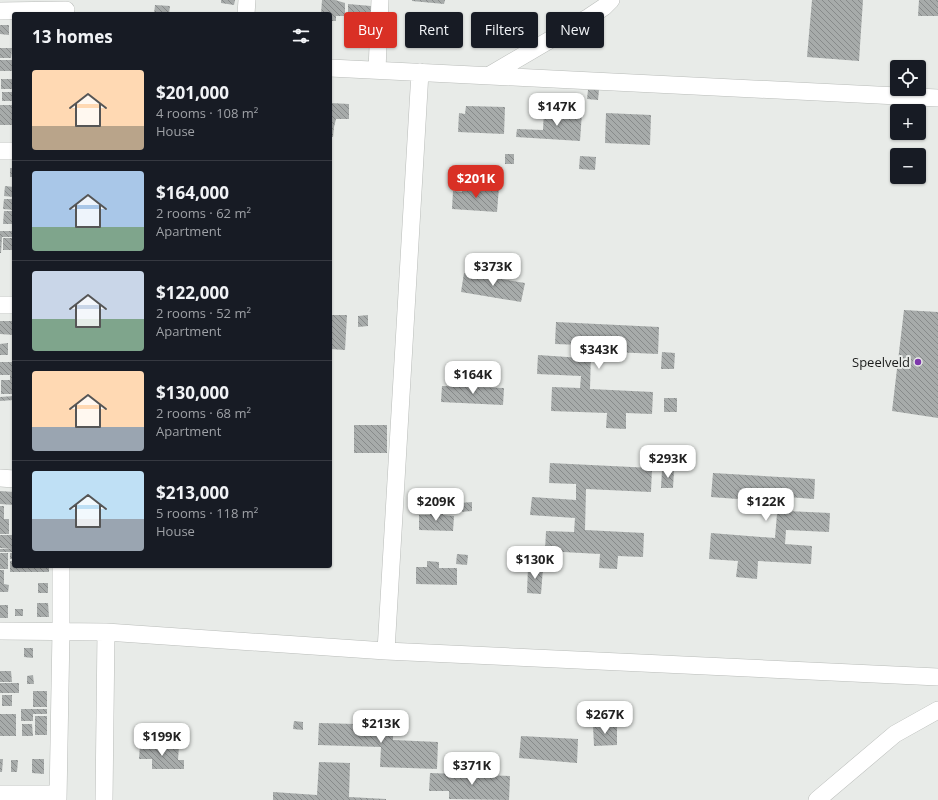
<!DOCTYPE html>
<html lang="en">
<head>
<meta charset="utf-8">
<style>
	:root { --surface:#171b24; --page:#20242c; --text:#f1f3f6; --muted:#9ea1a6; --line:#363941; --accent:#d93025 }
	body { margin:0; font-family:"Open Sans",sans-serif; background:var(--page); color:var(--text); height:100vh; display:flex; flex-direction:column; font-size:15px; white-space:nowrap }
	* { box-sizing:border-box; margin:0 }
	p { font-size:13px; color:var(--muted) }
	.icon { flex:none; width:22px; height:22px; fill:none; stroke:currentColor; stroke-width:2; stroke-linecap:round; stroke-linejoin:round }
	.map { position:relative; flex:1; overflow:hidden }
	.details { position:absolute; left:12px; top:12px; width:320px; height:556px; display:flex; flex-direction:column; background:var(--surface); border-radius:4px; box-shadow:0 1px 3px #0004 }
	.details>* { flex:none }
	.guide { position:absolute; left:344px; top:12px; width:380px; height:36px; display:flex; gap:8px }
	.controls { position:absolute; left:890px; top:60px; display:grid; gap:8px }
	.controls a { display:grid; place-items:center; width:36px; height:36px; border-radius:4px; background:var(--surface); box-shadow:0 1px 3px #0004; font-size:20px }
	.price { position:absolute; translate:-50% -34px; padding:0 9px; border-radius:8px; background:#fff; color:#222; font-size:13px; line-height:26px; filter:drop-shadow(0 1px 2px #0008) }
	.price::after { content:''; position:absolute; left:50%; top:24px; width:12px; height:9px; margin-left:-6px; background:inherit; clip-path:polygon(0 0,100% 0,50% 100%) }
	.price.on { background:var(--accent); color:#fff }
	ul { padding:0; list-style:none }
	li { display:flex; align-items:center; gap:12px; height:100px; padding:0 20px }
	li+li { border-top:1px solid var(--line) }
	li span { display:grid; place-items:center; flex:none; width:112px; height:80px; border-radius:4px; color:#555 }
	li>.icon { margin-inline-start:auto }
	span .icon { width:48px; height:48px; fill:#fffc; stroke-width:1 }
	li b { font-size:17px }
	h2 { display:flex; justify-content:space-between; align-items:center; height:48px; padding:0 20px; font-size:17px }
	.chip { padding:0 14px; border-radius:4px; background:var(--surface); box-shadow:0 1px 3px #0004; font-size:14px; line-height:36px }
	.chip.on { background:var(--accent); color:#fff }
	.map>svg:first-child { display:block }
</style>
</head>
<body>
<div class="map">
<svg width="938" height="800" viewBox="0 0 938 800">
	<defs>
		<pattern id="building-back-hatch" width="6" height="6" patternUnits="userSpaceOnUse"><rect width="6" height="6" fill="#a7abaa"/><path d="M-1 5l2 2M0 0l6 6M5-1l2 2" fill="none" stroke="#878a8a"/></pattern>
	</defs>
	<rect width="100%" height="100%" fill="#e8ebe8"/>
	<path fill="url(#building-back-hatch)" d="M221 0H235L234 5 221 3Z
		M322 0H335L345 3V16H336V21H330V14H321Z
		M412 0H445L444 4 412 1Z
		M812 0H863L859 61 807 57Z
		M919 0H938V16H918Z
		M348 4 371 6 372 25 348 23Z
		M155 5 170 6 169 14H154Z
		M422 18 432 19V32L422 30Z
		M442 18 452 19 453 30H444Z
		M0 25H9V35L0 34Z
		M0 48H12L11 58H0Z
		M0 60H14V71H0Z
		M1 79H13V89H1Z
		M588 90H599L598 100 587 99Z
		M2 92H13V101H2Z
		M330 103 349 104V119H336L334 127 333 137H330Z
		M0 105H14V125H0Z
		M466 106 505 107 504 134 458 132 459 113 465 114Z
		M544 110 582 112 580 141 516 137 517 129 543 130Z
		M606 113 651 115 650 145 605 143Z
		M505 154H514V164H505Z
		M580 156 596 157 595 170 579 169Z
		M10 168H14V177H10Z
		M462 185 499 187 497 212 452 209 453 191 462 192Z
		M5 186 14 187V197L4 196Z
		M4 199H14V210L3 209Z
		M4 211H14V224H3Z
		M0 231H14V237H2L1 253H0Z
		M3 238H14V250H3Z
		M464 273 525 283 521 302 461 292Z
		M904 310 938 312V418L892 411Z
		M330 315H347L345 350 330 349Z
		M368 315V326L358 327V316Z
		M0 321H14V335L0 334Z
		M556 322 659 327 658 354 591 351 590 389 653 392 652 414 626 413V429L606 428 607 413 551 411 552 387 580 388 581 376 537 374 538 355 582 358V345L555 344Z
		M8 343V355H0V344Z
		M662 352 675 353 674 369H661Z
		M0 362H14V394H1V380H10V375H0Z
		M442 386 504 388 503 405 441 402Z
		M14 396V400L0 401V397Z
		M664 398H677V412H664Z
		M354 425H387V453H354Z
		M550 463 652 468 651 492 586 489 585 530 644 533 643 557 618 556 617 569 599 568 600 554 545 551 546 531 574 532 575 518 530 515 532 497 576 500V484L549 483Z
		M662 470H674L673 488H661Z
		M713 473 815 479 814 499 788 497 787 511 830 513 829 532 786 530 785 544 812 546 811 564 758 561 757 579 736 577 738 561 709 559 711 533 775 538 778 502 711 497Z
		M0 491 14 492V505L0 504Z
		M472 502V511L460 512V503Z
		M0 506H4V519H9V534H0Z
		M431 510H443V515L454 516 453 531 419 530V515H430Z
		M0 535H14V552H0V549H12L0 548Z
		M0 553H8V569H0Z
		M10 553H14V559H10Z
		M457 554 468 555 467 565 456 564Z
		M10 561H14V566H49V572H10Z
		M427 561 439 562V568H457V585L416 584V567H427Z
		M528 567 543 568 541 594 527 593Z
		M0 570H4V584L9 585 8 592H0Z
		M38 583H48V593H38Z
		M37 603H48L49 617H37Z
		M0 605H8V618H0Z
		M15 609H23V616H15Z
		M24 648H33V658L24 657Z
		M0 671H11L12 682H0Z
		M33 675 34 684H27V676Z
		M0 683H19V693H0Z
		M33 691H47V707H33Z
		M2 695H12V706H2Z
		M21 709H47V714H33V721H21Z
		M0 714H16V736H0Z
		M35 716H47V735H35Z
		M294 721 303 722V730L293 729Z
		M319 723 393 725V740L438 742 437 769 380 767 381 747 318 745Z
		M22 724H32L33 736H22Z
		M593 725H617V745L594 746Z
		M521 736 578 739 577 763 519 758Z
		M140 745 179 746 178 760H184V769H152V759H139Z
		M0 759H3L2 772H0Z
		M32 759H44V774L32 773Z
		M11 760H18L17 772H11Z
		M319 762 350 763 349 797 386 799V800H273V792L317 795Z
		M430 773 510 776 509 800 449 799V791H429Z"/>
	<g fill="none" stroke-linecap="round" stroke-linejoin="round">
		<defs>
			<path id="minor" d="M0 11 66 10
				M246 14 247 0
				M330 68 938 98
				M377 70 380 0
				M488 76 589 17 604 7 611 0
				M0 151H14
				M0 305H14
				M0 478 14 479
				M0 631 106 632 386 651 938 677
				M386 651 420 72
				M0 794H58
				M58 800 61 631V566
				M104 800 106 632
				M817 800 895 734 938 710"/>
		</defs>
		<use href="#minor" stroke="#b9bcb9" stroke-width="18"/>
		<use href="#minor" stroke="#fff" stroke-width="17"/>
	</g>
	<circle fill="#7d37ab" stroke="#e8ebe8" stroke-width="1.5" cx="918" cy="362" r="4"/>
	<g text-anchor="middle" stroke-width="4" stroke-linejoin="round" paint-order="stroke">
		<g font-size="13" fill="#1b1c1b" stroke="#e8ebe8" text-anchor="end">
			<text x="910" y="367">Speelveld</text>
		</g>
	</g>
</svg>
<div class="controls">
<a><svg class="icon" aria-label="locate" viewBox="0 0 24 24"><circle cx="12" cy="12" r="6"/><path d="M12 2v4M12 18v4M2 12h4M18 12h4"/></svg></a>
<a>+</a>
<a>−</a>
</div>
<b class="price" style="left:557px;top:127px">$147K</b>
<b class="price on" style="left:476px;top:199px">$201K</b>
<b class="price" style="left:493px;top:287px">$373K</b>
<b class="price" style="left:599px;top:370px">$343K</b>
<b class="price" style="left:473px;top:395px">$164K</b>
<b class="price" style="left:668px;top:479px">$293K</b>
<b class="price" style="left:436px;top:522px">$209K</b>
<b class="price" style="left:766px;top:522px">$122K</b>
<b class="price" style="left:535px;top:580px">$130K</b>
<b class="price" style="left:605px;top:735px">$267K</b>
<b class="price" style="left:381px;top:744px">$213K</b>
<b class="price" style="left:162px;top:757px">$199K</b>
<b class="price" style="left:472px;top:786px">$371K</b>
<div class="guide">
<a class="chip on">Buy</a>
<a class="chip">Rent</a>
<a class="chip">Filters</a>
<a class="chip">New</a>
</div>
<section class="details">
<h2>13 homes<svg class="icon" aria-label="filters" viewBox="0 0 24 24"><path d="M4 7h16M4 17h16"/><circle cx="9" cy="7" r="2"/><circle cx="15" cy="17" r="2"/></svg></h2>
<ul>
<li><span style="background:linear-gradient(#ffd9b3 70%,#b9a48a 0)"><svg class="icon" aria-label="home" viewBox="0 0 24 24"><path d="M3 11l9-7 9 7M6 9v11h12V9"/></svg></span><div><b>$201,000</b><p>4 rooms · 108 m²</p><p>House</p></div></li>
<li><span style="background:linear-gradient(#a9c7e8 70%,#7fa58c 0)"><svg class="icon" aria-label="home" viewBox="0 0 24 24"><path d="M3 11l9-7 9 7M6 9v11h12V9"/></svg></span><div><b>$164,000</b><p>2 rooms · 62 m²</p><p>Apartment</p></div></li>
<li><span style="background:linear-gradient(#c9d6e8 60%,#7fa58c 0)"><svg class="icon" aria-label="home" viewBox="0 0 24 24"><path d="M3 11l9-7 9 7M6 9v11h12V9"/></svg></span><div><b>$122,000</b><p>2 rooms · 52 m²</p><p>Apartment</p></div></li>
<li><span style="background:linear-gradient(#ffd9b3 70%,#9aa5b1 0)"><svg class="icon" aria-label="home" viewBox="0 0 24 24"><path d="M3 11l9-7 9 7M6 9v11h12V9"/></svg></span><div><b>$130,000</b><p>2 rooms · 68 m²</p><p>Apartment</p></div></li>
<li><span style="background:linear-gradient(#bfe0f5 60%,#9aa5b1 0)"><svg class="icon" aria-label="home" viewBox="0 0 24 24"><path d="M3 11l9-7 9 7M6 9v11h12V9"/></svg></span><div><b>$213,000</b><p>5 rooms · 118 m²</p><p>House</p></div></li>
</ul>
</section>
</div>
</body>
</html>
